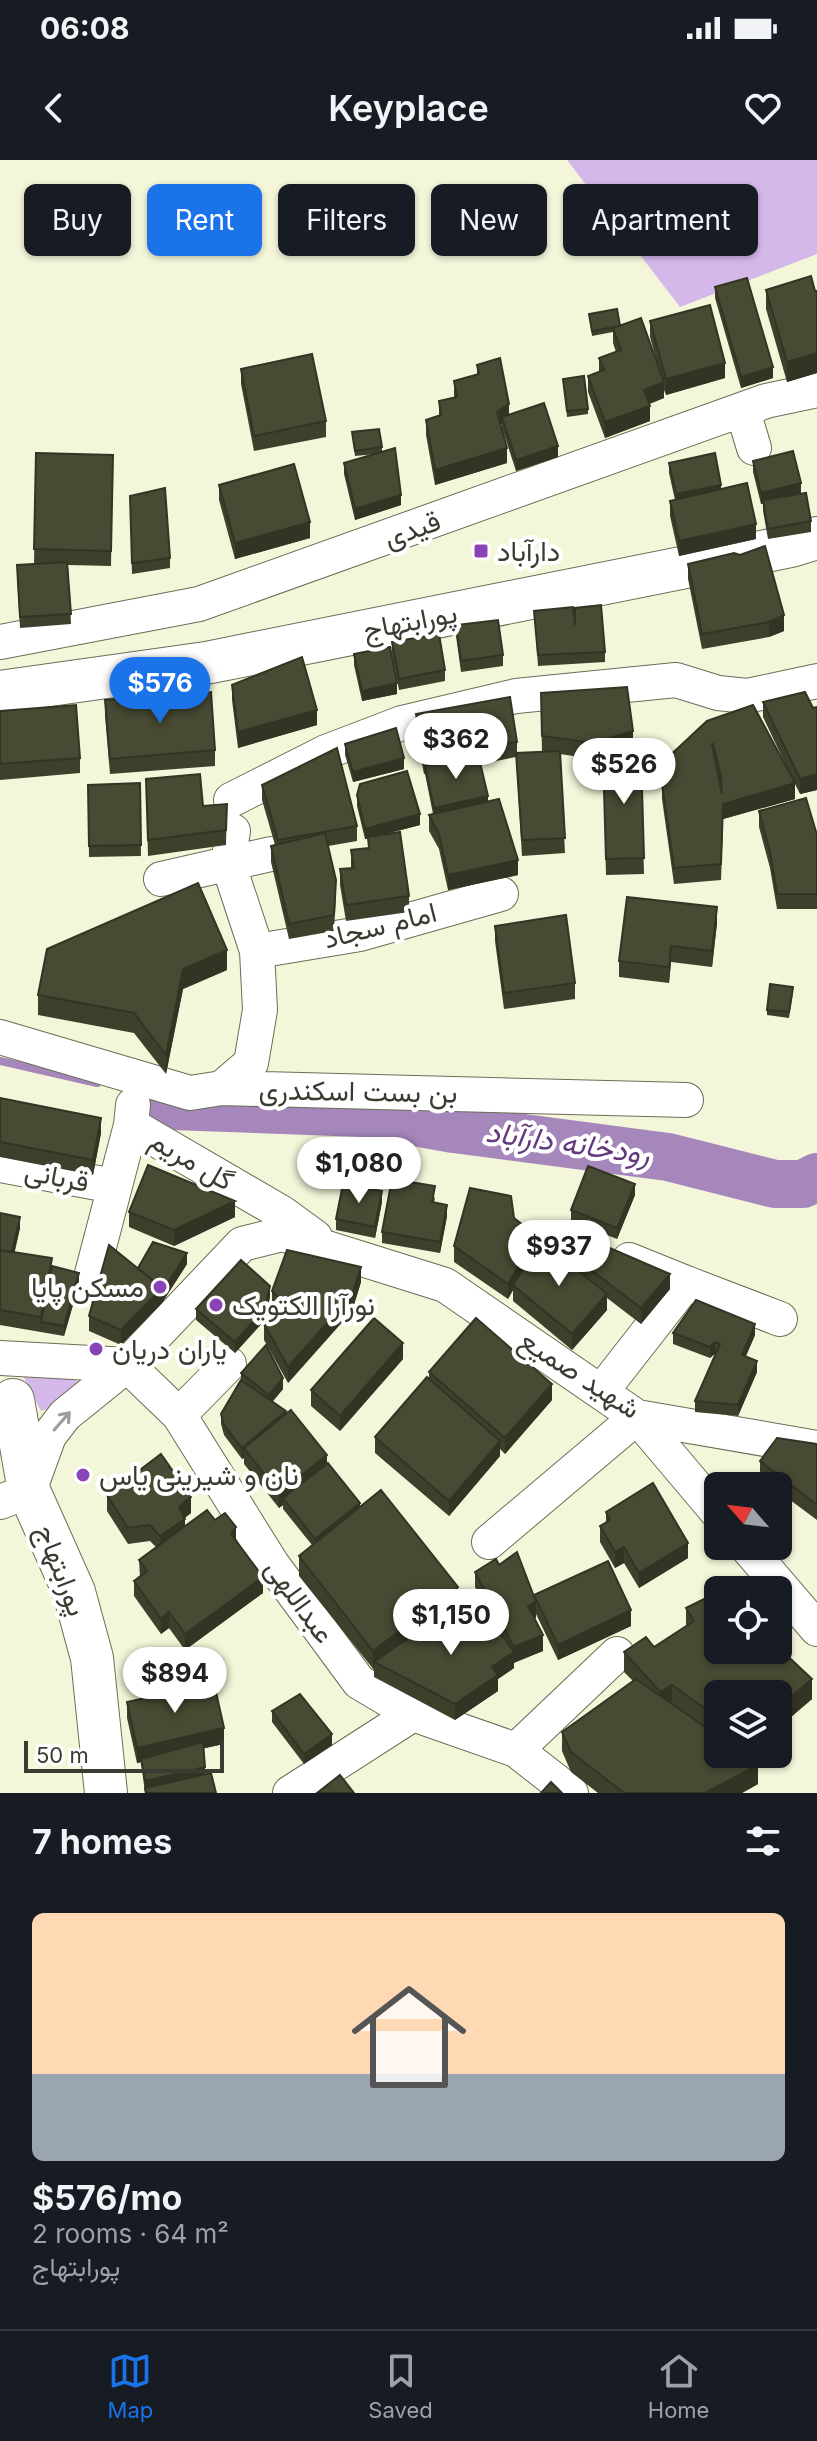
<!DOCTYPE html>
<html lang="en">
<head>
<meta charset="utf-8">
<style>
	:root { --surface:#171b24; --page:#20242c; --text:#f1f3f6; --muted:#9ea1a6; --line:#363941; --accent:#1a73e8 }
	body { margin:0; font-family:Inter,Vazirmatn,sans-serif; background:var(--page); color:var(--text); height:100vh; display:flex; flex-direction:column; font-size:30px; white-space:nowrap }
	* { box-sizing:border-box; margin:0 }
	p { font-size:26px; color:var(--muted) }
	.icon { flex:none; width:44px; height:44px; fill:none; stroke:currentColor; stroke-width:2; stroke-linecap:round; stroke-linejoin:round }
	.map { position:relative; height:1633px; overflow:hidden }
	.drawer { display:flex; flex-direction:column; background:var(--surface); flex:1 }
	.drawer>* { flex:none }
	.hud { position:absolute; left:24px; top:24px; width:770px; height:72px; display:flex; gap:16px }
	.needle { width:52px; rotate:298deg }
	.buttons { position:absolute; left:704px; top:1312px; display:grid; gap:16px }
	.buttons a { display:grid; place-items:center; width:88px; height:88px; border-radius:12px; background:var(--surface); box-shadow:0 2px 6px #0004; font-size:40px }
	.scale { position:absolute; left:24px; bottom:20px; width:200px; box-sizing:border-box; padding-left:8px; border:4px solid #3b3c31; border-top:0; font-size:22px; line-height:28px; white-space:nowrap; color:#3b3c31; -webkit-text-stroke:6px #fff; paint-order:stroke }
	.price { position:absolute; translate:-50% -68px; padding:0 18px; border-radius:28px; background:#fff; color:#222; font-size:26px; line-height:52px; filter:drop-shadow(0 2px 4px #0008) }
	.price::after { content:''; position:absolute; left:50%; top:48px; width:24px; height:18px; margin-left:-12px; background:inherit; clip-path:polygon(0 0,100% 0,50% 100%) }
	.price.active { background:var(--accent); color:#fff }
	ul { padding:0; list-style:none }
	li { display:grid; align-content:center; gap:16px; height:424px; padding:0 32px }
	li+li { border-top:2px solid var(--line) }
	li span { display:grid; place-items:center; height:248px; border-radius:12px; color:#555 }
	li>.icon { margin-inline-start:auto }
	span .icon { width:144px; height:144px; fill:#fffc; stroke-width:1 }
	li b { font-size:34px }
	h2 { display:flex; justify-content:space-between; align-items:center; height:96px; padding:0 32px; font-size:34px }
	.chip { padding:0 28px; border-radius:12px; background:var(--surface); box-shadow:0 2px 6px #0004; font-size:28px; line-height:72px }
	.chip.active { background:var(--accent); color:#fff }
	.status { display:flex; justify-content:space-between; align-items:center; height:56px; padding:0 40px; background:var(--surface); direction:ltr }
	.status svg { height:22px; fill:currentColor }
	header { display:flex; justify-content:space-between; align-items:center; height:104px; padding:0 32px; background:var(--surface); font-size:36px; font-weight:600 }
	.dock { display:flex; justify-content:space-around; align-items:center; height:112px; border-top:2px solid var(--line); background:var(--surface); font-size:22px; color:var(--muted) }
	.dock a { display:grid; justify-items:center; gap:4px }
	.dock .active { color:var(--accent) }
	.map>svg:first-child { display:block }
</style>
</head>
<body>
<div class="status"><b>06:08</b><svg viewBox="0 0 49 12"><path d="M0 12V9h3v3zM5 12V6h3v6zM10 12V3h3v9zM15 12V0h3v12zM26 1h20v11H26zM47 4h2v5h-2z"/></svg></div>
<header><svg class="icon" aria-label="back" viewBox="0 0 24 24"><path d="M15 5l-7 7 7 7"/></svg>Keyplace<svg class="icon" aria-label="heart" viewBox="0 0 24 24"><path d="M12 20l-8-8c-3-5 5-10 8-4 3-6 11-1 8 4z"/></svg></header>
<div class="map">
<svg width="817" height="1633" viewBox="0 0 817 1633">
	<rect width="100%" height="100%" fill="#f4f6da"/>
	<path fill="#d4b8ea" d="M567 0H817V94L680 147Z
		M18 1206 57 1210 88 1227 63 1244 41 1251Z"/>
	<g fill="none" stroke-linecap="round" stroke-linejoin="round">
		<path stroke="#a587bc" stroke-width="8" d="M0 901 97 923"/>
		<path stroke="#a587bc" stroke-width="48" d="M172 946 364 953 454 969 668 997 775 1024H803L817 1017"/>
		<defs>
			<path id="minor" d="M743 251 754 288
				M0 482 199 444 766 241 817 230
				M231 640 326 592 402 563 516 536 676 520 718 533 747 536 817 521
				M161 719 271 694
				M257 791 360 774 501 734
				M0 877 190 933 222 928 686 940
				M222 928 251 903 260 850 257 791 228 703 233 671
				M131 965 282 1053 315 1077
				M0 1005 114 1026
				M686 1123 780 1159
				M89 1125 131 965 133 945
				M0 1198 127 1205
				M127 1205 179 1255 272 1404 359 1522 413 1554 516 1590 571 1633
				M601 1232 686 1123 629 1100
				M179 1255 229 1204
				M637 1257 718 1353
				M0 1342 29 1331 49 1276 65 1255 127 1205 242 1084 282 1074 445 1125 637 1257 817 1288
				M489 1382 637 1257
				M746 1386 817 1469
				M516 1590 617 1494
				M290 1633 413 1554"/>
			<path id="major" d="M0 532 206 503 791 386 817 378
				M13 1240 29 1331 74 1432 92 1498 106 1633"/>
		</defs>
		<use href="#minor" stroke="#6c6d55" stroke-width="36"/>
		<use href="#major" stroke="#6c6d55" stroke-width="44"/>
		<use href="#minor" stroke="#fff" stroke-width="34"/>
		<use href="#major" stroke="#fff" stroke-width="42"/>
	</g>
	<path fill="#3f402c" d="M715 127 773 218 741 228 715 138Z
		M766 130 817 131V213L787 222 766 149Z
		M589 154 620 165 657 202 650 177V161L725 218 666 235 664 230V238L649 244 650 261 605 278 588 232V216L599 212V198L616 192 613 183V172L592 176Z
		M477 205 509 255 558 297 516 311 502 268V264L500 265 507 303 435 325 426 275V260L439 256V241L454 237V221L477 215Z
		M241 209 326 261V277L254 291 241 224Z
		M563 219 588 249V254L567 257Z
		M352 272 382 287V292L401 345 355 360 344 314V303L376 294 355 296Z
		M36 293 113 295 111 406 68 405 71 464 20 468 17 416 34 404Z
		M753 301 801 334 811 361V372L768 379 763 351V343L761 344 753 312Z
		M669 303 721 329 756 379 679 396 670 356V341L675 340 669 313Z
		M219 325 310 378 235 399 219 340Z
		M130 336 170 398V408L132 414Z
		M688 404 784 471 769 477 702 489 688 419Z
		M534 451 575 465 605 492V502L538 506Z
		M456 465 503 495V506L461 512 456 476Z
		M392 482 445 510V521L399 530 392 493Z
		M354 494 397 534 362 541 354 505Z
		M232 525 317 565 238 588 232 540Z
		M105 540 215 590V606L110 614 105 556Z
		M763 542 813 548 817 547V630L800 634 795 624V639L723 659 721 720 674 724 662 639V603L707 561 791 616 763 557Z
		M541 549 633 586 606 595 641 594 644 714 606 715 603 596 593 599 560 594 565 693 522 696 516 597 481 604 488 642 518 715 448 730 439 689 429 671V655L433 654 425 614H424L416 570V554L517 582V593L542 592Z
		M0 551 80 598V613L0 620Z
		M345 584 404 609 353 622 345 595Z
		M146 619 203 646 227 644 226 685 148 696Z
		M140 623 141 696 89 697 88 625Z
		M262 625 357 666V681L328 686 336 735 334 771 289 779 271 702V686L275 685 262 640Z
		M357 635 420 665 386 674 409 736V752L346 761 340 725V709L351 708V690L368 688V679H365L357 646Z
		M759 651 817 675V749H777L770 708 759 667Z
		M717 763 712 807 671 802 669 823 619 817V801Z
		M495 766 575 823V839L504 849 495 781Z
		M227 810 183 829 166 914 134 873 38 855V835Z
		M793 833 789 858 767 855V850Z
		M0 938 101 973 93 1015 0 997Z
		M635 1035 617 1079 571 1061V1050Z
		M435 1037 434 1043 447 1056 440 1093 382 1083V1072Z
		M382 1042 375 1078 336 1070V1059Z
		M129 1052 235 1057 174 1086 129 1067Z
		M0 1053 20 1068 14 1092 52 1106 79 1124 64 1176 0 1165Z
		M514 1058 536 1088 546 1084V1076L670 1129 641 1164 607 1138V1150L572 1190 513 1141V1130L508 1139 454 1102V1086Z
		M187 1104 162 1143 121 1185 89 1171V1156L138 1108Z
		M361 1122 352 1151 288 1223 264 1180V1164L274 1154V1148L272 1147V1131Z
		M270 1137 264 1161 235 1193 196 1160V1149Z
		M673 1173 755 1175 746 1196 757 1212 738 1256 695 1252V1241L716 1193 710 1198 673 1184Z
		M403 1199 340 1271 311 1246V1230Z
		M429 1212 552 1240 505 1294 500 1289V1296L449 1356 375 1293V1277L429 1219Z
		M241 1213 283 1229 272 1242 286 1254 360 1346 458 1447 434 1465 440 1474 493 1461 475 1427V1412L499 1405 534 1439V1435L631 1466 558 1500 536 1454V1458H534L543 1491 514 1502V1508L498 1519V1531L455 1560 374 1517V1510L299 1416V1396L312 1385 283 1349V1345L279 1348 244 1304V1298L242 1299 224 1275 221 1264V1254L241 1221Z
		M817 1284V1360L778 1331V1326H772L760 1317V1301Z
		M107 1335 191 1353 184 1358 185 1366 215 1360 236 1380 263 1433 185 1490 169 1468 161 1474 134 1436V1421L140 1417 139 1400 156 1387 150 1381 128 1384 107 1351Z
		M606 1352 688 1398 639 1428 624 1403 615 1408 600 1382V1366L606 1363Z
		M686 1448 812 1539 778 1568V1534H718V1594H748L746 1596 758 1624 742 1633H598L571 1612 562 1591V1572L633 1521 624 1512V1492L654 1487 686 1466Z
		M127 1542 224 1584 204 1588 205 1614 216 1633H145L141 1602 137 1603 127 1558Z
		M272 1551 332 1585 304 1604 272 1562Z"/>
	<path fill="#333424" d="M817 193V213L787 222V202Z
		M725 203V218L666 235V219Z
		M773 207V218L741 228V217Z
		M664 222V238L644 246V230Z
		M509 244V260L502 257V264L497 267V252Z
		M650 246V261L605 278V262Z
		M558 286V297L516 311V300Z
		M507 288V303L435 325V310Z
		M801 323V334L761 344V333Z
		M721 325V336L676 345V334Z
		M401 335V345L355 360V349Z
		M310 362V378L235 399V383Z
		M756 364V379L679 396V381Z
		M784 455V471L769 477V462Z
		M397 523V534L362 541V531Z
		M317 550V565L238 588V572Z
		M633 571V586L593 599V583Z
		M404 598V609L353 622V612Z
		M817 614V630L800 634V619Z
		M795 623V639L723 659 721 720 723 644Z
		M488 636V647L434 659V648Z
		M420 654V665L365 679V669Z
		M518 700V715L448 730V715Z
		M717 747V763L712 807V791Z
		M671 786V802L669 823V807Z
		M227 790V810L183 829 166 914V895L183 809Z
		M101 958V973L93 1015V1000Z
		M635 1024V1035L617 1079V1068Z
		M382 1031V1042L375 1078V1067Z
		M235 1041V1057L174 1086V1070Z
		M447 1045V1056L440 1093V1082Z
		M20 1057V1068L11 1109V1098Z
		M536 1075V1091L513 1125V1130L508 1139V1124Z
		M187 1093V1104L162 1143 121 1185V1170Z
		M361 1107V1122L352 1151 288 1223V1207Z
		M79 1113V1124L64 1176V1166Z
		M670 1114V1129L641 1164V1148Z
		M270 1126V1137L264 1161 235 1193V1182Z
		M607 1134V1150L572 1190V1174Z
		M755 1164V1175L742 1205V1195Z
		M715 1182V1193L710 1198V1187Z
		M403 1183V1199L340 1271V1256Z
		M757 1201V1212L738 1256V1245Z
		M283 1218V1229L269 1246V1235Z
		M552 1224V1240L505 1294V1278Z
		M286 1251V1262L244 1288V1298L242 1299V1288Z
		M500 1281V1296L449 1356V1341Z
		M327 1295V1310L283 1338V1345L279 1348V1333Z
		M191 1337V1353L179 1363V1347Z
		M360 1343V1354L315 1390V1379Z
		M185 1359V1375L160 1392V1376Z
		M236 1367V1383L231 1374Z
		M688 1383V1398L639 1428V1413Z
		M624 1387V1403L615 1408V1392Z
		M263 1417V1433L185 1490V1474Z
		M458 1427V1447L380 1505 374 1502 373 1511V1491Z
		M536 1442V1458L528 1462V1446Z
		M631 1450V1466L558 1500V1485Z
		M169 1452V1468L161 1474V1459Z
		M543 1475V1491L514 1503V1487Z
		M514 1492V1508L498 1519V1531L455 1560V1544L492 1507Z
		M812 1519V1539L778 1568V1548Z
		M672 1525V1545L660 1551V1532Z
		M224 1568V1584L137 1603V1588Z
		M332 1574V1585L304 1604V1594Z
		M758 1605V1624L742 1633H705Z
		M205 1607V1618L145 1632V1621Z"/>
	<path fill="#494a33" stroke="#333424" stroke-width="2" fill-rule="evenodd" d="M811 116 815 131H817V193L787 202 766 130Z
		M747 118 773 207 741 217 715 127Z
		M710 145 725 203 666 219 650 161Z
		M617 149 620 166 592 171 589 154Z
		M641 158 664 222 644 230 650 246 605 262 588 216 604 210 599 198 621 190 613 168Z
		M312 194 326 261 254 276 241 209Z
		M500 198 509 244 497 252 507 288 435 310 426 260 441 255 439 241 457 237 454 221 479 214 477 205Z
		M584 216 588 249 567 251 563 219Z
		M544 243 558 286 516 300 502 257Z
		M379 269 382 287 355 291 352 272Z
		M395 288 401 335 355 349 344 303Z
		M793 291 801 323 761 333 753 301Z
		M36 293 113 295 111 391 34 389Z
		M715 293 721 325 676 334 669 303Z
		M294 304 310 362 235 383 219 325Z
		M747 323 756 364 679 381 670 341Z
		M165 328 170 398 132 403 130 336Z
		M806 333 811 361 768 369 763 340Z
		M765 386 784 455 769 462 702 474 688 404 734 393 740 395Z
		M67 402 71 454 20 457 17 405Z
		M601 445 605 492 538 495 534 451 573 447 575 465V448Z
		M498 460 503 495 461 501 456 465Z
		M439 474 445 510 399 519 392 482Z
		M390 487 397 523 362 531 354 494Z
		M302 497 317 550 238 572 232 525Z
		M627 527 633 571 593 583 542 576 541 533Z
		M211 532 215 590 110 599 105 540Z
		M805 532 813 548 817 547V614L800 619 763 542Z
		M510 537 517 582 424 598 416 554Z
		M76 545 80 598 0 604V551Z
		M753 545 795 623 723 644 721 704 674 708 662 624V603L707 561ZM712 584H713L721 616 722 634Z
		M396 568 404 598 353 612 345 584Z
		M337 588 357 666 278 680 262 625Z
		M560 591 565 678 522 680 516 593Z
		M478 594 488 636 434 648 425 606Z
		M641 594 644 698 606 699 603 595Z
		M407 611 420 654 365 669 357 635 360 624Z
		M200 614 203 646 227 644 226 670 148 680 146 619Z
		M140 623 141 685 89 686 88 625Z
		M806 638 817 675V734H777L770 692 759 651Z
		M499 639 518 700 448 715 439 674 429 655Z
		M400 672 409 736 346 745 340 709 354 708 351 690 369 688 368 677Z
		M325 673 336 720 334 755 289 764 271 686Z
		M198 723 227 790 183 809 166 895 134 853 38 835 47 789Z
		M627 737 717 747 712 791 671 786 669 807 619 801Z
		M566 755 575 823 504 833 495 766Z
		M770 824 793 827 789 852 767 850Z
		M0 938 101 958 93 1000 0 982Z
		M148 1005 235 1041 174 1070 129 1052Z
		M588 1006 635 1024 617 1068 571 1050Z
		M392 1019 435 1026 432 1042 447 1045 440 1082 382 1072Z
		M343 1024 382 1031 375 1067 336 1059Z
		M470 1028 511 1036 514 1058 536 1075 508 1124 454 1086Z
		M0 1053 20 1057 12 1092 0 1090Z
		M554 1064 670 1114 641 1148 546 1076Z
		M541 1080 607 1134 572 1174 513 1125Z
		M153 1082 187 1093 162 1132V1128L138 1108Z
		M109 1085 162 1128 121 1170 89 1156Z
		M0 1090 52 1098 41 1157 0 1150Z
		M287 1090 361 1107 352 1135 288 1207 264 1164 276 1152 274 1144 278 1137 272 1131Z
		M241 1100 270 1126 264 1150 235 1182 196 1149Z
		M52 1106 79 1113 64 1166 41 1162Z
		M696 1140 755 1164 742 1195 757 1201 738 1245 695 1241 720 1184 715 1182 710 1187 673 1173Z
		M374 1158 403 1183 340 1256 311 1230Z
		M476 1158 552 1224 505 1278 429 1212Z
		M266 1185 283 1218 269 1235 241 1213Z
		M427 1217 500 1281 449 1341 375 1277Z
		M241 1220 286 1251 242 1288 224 1265 221 1254Z
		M291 1250 327 1295 279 1333 244 1288Z
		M777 1278 817 1284V1345L760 1301Z
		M161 1294 191 1337 179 1347 185 1359 160 1376 150 1365 128 1368 107 1335Z
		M328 1303 360 1343 315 1379 283 1338Z
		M653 1323 688 1383 639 1413 624 1387 615 1392 600 1366 610 1360 606 1352Z
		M381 1330 458 1427 373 1491 299 1396Z
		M207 1350 215 1360 225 1353 236 1367 231 1374 263 1417 185 1474 169 1452 161 1459 134 1421 147 1411 139 1400Z
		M517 1392 536 1442 528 1446 543 1475 514 1487 475 1412 496 1399 499 1405Z
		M608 1401 631 1450 558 1485 534 1435Z
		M718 1432V1490H778V1487L812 1519 778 1548V1534H718V1570L704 1560 708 1551 672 1525 660 1532 624 1492 646 1477 654 1487 694 1461 686 1448Z
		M482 1446 514 1492 492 1507 498 1515 455 1544 374 1502 432 1462 440 1474Z
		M636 1519 718 1576V1594H743L758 1605 705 1633H624L571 1592 562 1572Z
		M214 1523 224 1568 137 1588 127 1542Z
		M300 1534 332 1574 304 1594 272 1551Z
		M203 1582 205 1607 145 1621 141 1599Z
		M211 1613 216 1633H146L145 1628Z
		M340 1615 354 1633H317Z
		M551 1622 562 1633H541Z"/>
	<defs><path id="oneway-shaft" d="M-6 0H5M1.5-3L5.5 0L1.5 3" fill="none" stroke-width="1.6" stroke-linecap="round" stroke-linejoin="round" transform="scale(2)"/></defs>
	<use stroke="#9d9e98" href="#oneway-shaft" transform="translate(62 1261) rotate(-49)"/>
	<g fill="#8a43b6" stroke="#fff" stroke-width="3">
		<rect x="473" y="383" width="16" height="16" rx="4"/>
		<circle cx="160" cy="1127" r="8"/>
		<circle cx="216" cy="1145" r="8"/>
		<circle cx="96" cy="1189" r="8"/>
		<circle cx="83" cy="1315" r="8"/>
	</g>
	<g text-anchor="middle" stroke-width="8" stroke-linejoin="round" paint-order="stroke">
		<g font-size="28" fill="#3b3c31" stroke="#fff">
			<text transform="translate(412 369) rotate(-20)" y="10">قیدی</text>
			<text transform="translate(410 461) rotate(-11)" y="10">پورابتهاج</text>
			<text transform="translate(380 765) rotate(-14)" y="10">امام سجاد</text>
			<text transform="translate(358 931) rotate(1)" y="10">بن بست اسکندری</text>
			<text transform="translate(192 1000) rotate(30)" y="10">گل مریم</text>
			<text transform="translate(57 1016) rotate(11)" y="10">قربانی</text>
			<text transform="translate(580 1214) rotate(33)" y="10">شهید صمیع</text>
			<text transform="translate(62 1410) rotate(69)" y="10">پورابتهاج</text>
			<text transform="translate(300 1441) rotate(54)" y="10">عبداللهی</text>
		</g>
		<g font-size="28" fill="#3b3c31" stroke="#fff" text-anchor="start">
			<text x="497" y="401">دارآباد</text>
			<text x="144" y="1137" text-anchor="end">مسکن پایا</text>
			<text x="232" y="1155">نورآرا الکتویک</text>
			<text x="112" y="1199">یاران دریان</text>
			<text x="99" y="1325">نان و شیرینی یاس</text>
		</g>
		<g font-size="30" font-style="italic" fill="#623a7d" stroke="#fff">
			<text transform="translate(568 983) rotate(8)" y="10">رودخانه دارآباد</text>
		</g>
	</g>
</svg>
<div class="buttons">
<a><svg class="needle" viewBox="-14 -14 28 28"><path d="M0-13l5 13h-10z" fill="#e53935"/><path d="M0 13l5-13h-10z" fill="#9ea1a6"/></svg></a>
<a><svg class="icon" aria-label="locate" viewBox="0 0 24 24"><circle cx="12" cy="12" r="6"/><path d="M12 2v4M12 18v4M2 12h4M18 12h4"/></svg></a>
<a><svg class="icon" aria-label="layers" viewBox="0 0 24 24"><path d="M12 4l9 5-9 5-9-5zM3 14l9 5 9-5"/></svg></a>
</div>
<div class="scale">50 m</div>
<b class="price active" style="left:160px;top:565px">$576</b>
<b class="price" style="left:456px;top:621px">$362</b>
<b class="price" style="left:624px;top:646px">$526</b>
<b class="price" style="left:359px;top:1045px">$1,080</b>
<b class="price" style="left:559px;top:1128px">$937</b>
<b class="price" style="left:451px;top:1497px">$1,150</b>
<b class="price" style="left:175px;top:1555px">$894</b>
<div class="hud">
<a class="chip">Buy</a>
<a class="chip active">Rent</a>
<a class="chip">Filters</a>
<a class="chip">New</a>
<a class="chip">Apartment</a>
</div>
</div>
<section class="drawer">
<h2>7 homes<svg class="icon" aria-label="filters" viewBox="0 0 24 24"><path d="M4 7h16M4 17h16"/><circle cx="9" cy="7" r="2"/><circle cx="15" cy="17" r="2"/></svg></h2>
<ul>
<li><span style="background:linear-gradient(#ffd9b3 65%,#9aa5b1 0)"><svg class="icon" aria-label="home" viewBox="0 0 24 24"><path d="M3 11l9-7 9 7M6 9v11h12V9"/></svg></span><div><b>$576/mo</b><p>2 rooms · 64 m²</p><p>پورابتهاج</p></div></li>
</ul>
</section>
<nav class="dock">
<a class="active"><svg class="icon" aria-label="map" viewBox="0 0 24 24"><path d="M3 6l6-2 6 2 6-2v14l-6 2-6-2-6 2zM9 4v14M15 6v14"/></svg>Map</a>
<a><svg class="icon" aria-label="saved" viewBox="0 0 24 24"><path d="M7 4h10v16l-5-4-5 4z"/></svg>Saved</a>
<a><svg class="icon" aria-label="home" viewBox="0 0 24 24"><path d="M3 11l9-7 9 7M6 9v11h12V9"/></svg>Home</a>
</nav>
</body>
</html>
